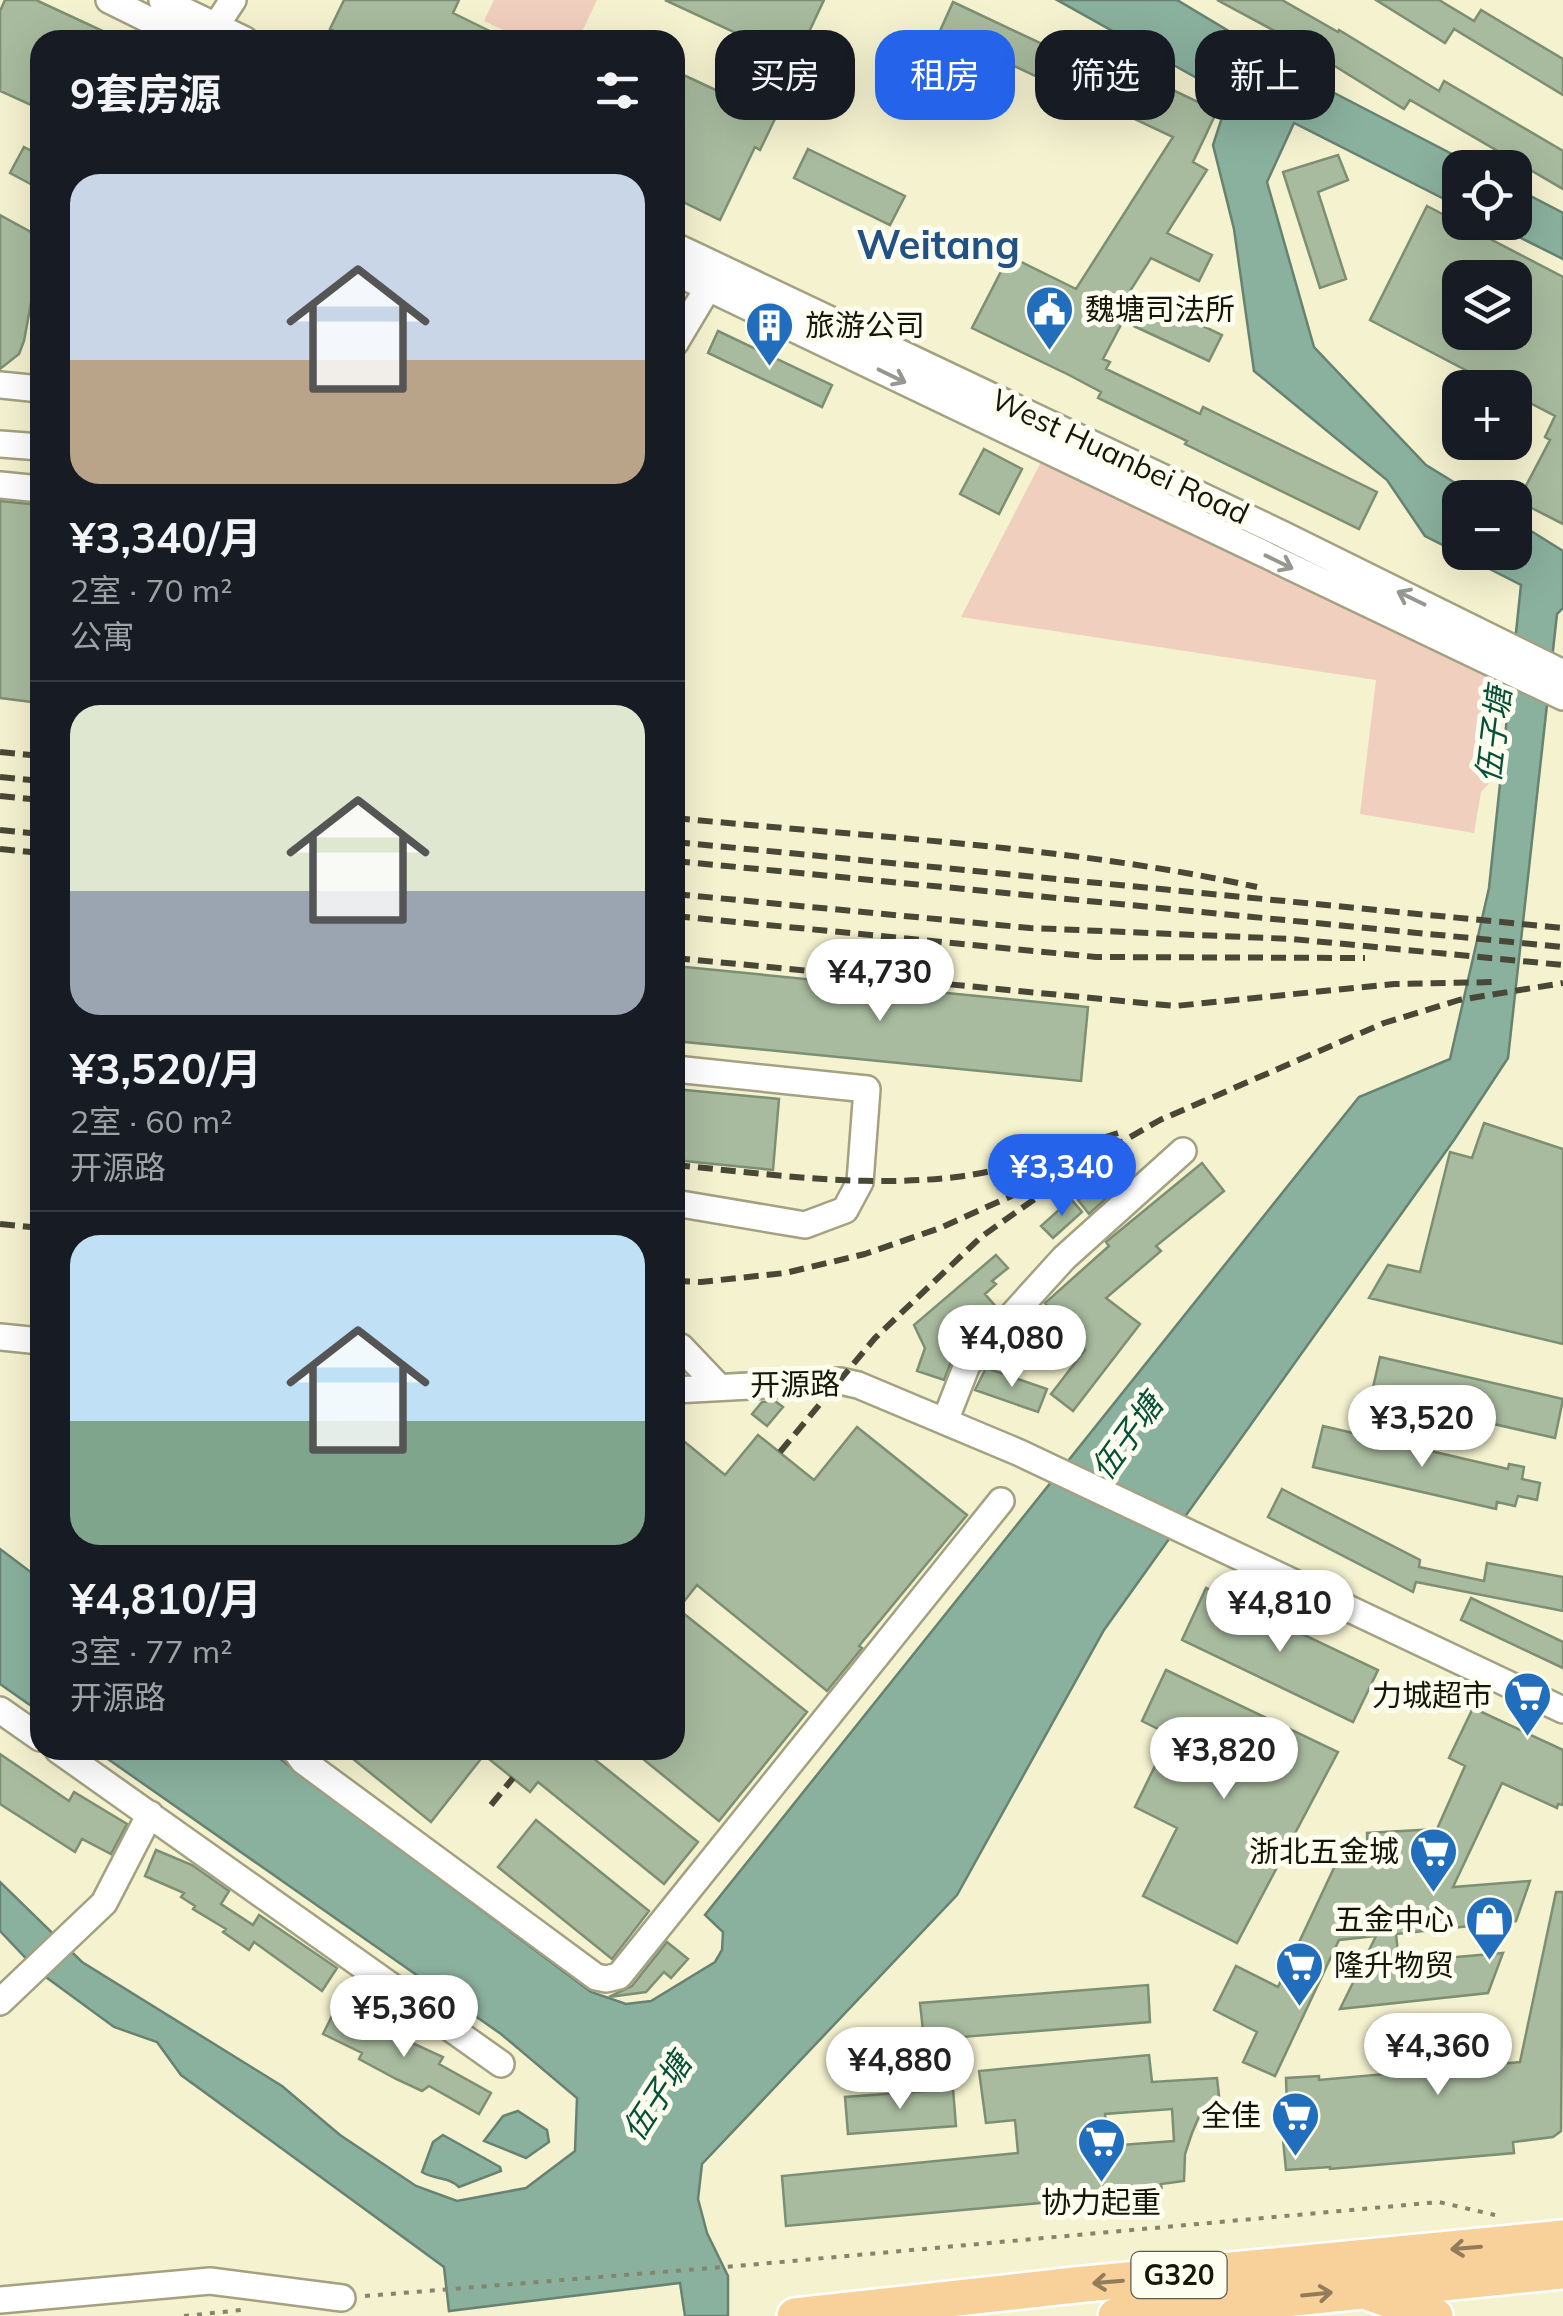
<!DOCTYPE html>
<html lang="zh">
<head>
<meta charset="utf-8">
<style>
	:root { --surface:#171b24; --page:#242831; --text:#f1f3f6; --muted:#9ea1a6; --line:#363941; --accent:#2563eb }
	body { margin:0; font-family:Mulish,"Noto Sans SC",sans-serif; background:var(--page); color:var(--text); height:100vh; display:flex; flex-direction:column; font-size:38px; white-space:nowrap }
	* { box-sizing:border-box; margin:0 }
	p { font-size:32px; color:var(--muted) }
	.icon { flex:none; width:55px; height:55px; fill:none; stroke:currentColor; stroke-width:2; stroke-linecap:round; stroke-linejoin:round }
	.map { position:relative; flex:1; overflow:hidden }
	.sheet { position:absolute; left:30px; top:30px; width:655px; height:1730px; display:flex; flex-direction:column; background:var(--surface); border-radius:30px; box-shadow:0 10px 40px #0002 }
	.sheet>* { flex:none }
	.top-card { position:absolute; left:715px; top:30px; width:698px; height:90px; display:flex; gap:20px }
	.fabs { position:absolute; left:1442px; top:150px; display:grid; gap:20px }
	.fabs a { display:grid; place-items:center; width:90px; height:90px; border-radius:20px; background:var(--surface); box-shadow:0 10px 40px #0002; font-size:50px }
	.price { position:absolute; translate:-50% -85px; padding:0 22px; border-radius:35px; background:#fff; color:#222; font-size:32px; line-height:65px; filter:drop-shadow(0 2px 5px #0008) }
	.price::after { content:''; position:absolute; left:50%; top:60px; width:30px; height:22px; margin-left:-15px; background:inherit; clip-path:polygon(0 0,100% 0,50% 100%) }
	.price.current { background:var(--accent); color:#fff }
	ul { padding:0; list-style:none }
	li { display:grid; align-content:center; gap:20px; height:530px; padding:0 40px }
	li+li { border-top:2px solid var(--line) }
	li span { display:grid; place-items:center; height:310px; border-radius:30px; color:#555 }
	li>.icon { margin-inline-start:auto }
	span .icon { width:180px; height:180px; fill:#fffc; stroke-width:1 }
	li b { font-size:42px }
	h2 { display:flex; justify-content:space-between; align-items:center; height:120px; padding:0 40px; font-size:42px }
	.chip { padding:0 35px; border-radius:30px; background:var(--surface); box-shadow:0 10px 40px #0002; font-size:35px; line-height:90px }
	.chip.current { background:var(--accent); color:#fff }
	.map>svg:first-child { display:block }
</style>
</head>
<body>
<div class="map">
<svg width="1563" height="2316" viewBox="0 0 1563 2316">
	<rect width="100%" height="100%" fill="#f4f2cf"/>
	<path fill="#f1cfbf" d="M494 0H597L578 40H525L484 21Z
		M1041 462 1505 685 1495 777 1481 792 1474 833 1360 814 1376 680 961 617Z"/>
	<path fill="#8ab19e" stroke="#688272" stroke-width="2.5" d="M1057 0H1177L1317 84 1477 167 1460 168V207L1294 123 1267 182 1314 347 1426 465 1478 497 1460 498V552H1515V521L1563 551V608L1557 614 1508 1058 1454 1140 1104 1630 957 1895 702 2164 698 2199 707 2233 728 2276V2316H685L680 2283 449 2311 444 2267 181 2075 157 2042 114 2027 39 1972 0 1931V1882L82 1962 282 2086 340 2135 416 2186 457 2201 526 2188 575 2151 577 2098 501 2034 95 1750H268L591 1992 626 2004 651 2001 715 1962 722 1950 723 1932 705 1915 1359 1097 1450 1059 1489 888 1521 585 1425 536 1387 480 1254 371 1234 229 1213 145 1229 96Z
		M1515 188 1563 213V259L1491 223 1515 222Z
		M0 1549 40 1579V1712L0 1684Z
		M518 2111 547 2130 549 2142 526 2158 484 2141 503 2116Z
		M443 2135 500 2167 501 2171 459 2187C448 2176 434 2180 422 2172L433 2142Z"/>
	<path fill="#a8bb9e" stroke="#7d8f73" stroke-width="2.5" fill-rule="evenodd" d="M5 0H36L122 40H40V109L0 91V11Z
		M344 0H459L453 13 508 40H353L330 29Z
		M665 0H824L792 68 798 71 760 150 755 147 720 220 675 198V71L735 99 762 45Z
		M1217 0H1282L1338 32 1339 30 1439 91 1444 81 1563 151V189L1410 100 1404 109 1301 45Z
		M1376 0H1439L1474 21 1481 10 1563 59V95L1454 29 1445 43Z
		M953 2 1146 93 1152 80 1217 111 1193 162 1207 170 1167 233 1212 255 1199 281 1151 258 1130 291 1222 335 1209 361 1123 321 1103 359 1110 362 1106 369 1200 414 1203 407 1377 492 1359 529 1185 444 1187 441 1098 398 1101 392 1069 375 972 328 1009 256 1076 289 1173 137 1118 111 1116 114 940 31Z
		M24 147 40 155V189L10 173Z
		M808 149 905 196 890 225 794 178Z
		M1338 155 1348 180 1318 192 1346 279 1320 288 1283 172Z
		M1427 206 1563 277V524L1518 501 1550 440 1545 437 1555 416 1515 395V388H1500L1370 320ZM1460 278H1515V332H1460Z
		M0 215 40 237V254L24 341 19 354 0 369Z
		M718 331 832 385 822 407 708 353Z
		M984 449 1022 469 999 514 960 494Z
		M0 501 40 505V703L0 698Z
		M675 966 1088 1007 1081 1081 675 1041Z
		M675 1089 779 1099 773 1170 675 1160Z
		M1484 1123 1563 1149V1344L1369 1298 1388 1265 1420 1272 1450 1152 1472 1158Z
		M1202 1163 1224 1191 1156 1246 1161 1251 1106 1298 1140 1324 1073 1411 1051 1394 1085 1350 1045 1303 1109 1246 1106 1242 1112 1237Z
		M1104 1180 1113 1192 1089 1214 1078 1200Z
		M1071 1199 1082 1212 1053 1238 1041 1226Z
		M996 1255 1008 1268 992 1281 996 1284 985 1294 997 1308 951 1356 953 1357 944 1380 917 1371 925 1348 914 1325Z
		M1380 1357 1563 1399 1555 1438 1371 1396Z
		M986 1368 1047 1389 1038 1412 975 1390Z
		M775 1401 783 1407 767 1426 752 1414 762 1402Z
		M1323 1426 1508 1469 1509 1464 1524 1467 1522 1479 1540 1483 1537 1500 1518 1496 1515 1506 1497 1502 1496 1509 1313 1467Z
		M857 1427 967 1515 859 1646 862 1648 827 1691 697 1585 678 1609 807 1712 719 1821 632 1750H675V1434L725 1475 758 1435 814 1480Z
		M1282 1489 1420 1560 1419 1567 1484 1581 1487 1563 1563 1577V1611L1416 1582 1413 1592 1268 1517Z
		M1206 1588 1378 1670 1353 1722 1182 1640Z
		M1471 1598 1563 1642V1668L1461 1620Z
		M1166 1670 1338 1752 1237 1943 1143 1896 1177 1828 1135 1807 1170 1735 1142 1721Z
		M1473 1708 1563 1750V1805L1558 1804 1557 1808 1502 1783 1453 1887 1530 1881 1516 1921 1396 1934 1399 1962 1503 1953 1488 1993 1340 2009 1376 1936 1339 1940 1275 2076 1243 2062 1257 2032 1214 2010 1236 1966 1278 1987 1341 1853 1368 1866 1367 1833 1437 1829 1465 1766 1449 1758Z
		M342 1750H583L698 1842 664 1884 538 1782 530 1792 484 1755 431 1822Z
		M0 1754 69 1801 74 1792 127 1824 111 1854 82 1839 75 1852 0 1804Z
		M536 1820 649 1911 612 1959 498 1867Z
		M156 1850 192 1865 229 1891 221 1904 253 1925 259 1915 337 1968 322 1991 254 1942 249 1950 223 1932 226 1929 193 1909 195 1906 181 1897 184 1893 145 1876Z
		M1556 1892H1563L1561 2131 1553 2137 1513 2142 1514 2153 1330 2169V2167L1286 2170 1281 2119 1287 2109 1286 2078 1319 2076V2080L1520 2062Z
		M667 1942 688 1959 671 1978 664 1972 646 1992 609 1997 632 1986Z
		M1148 1985 1150 2022 924 2040 920 2003Z
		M336 2008 443 2057 439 2064 491 2093 479 2114 429 2086 422 2091 396 2079 359 2059 362 2053 323 2034Z
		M1149 2055 1152 2082 1217 2078 1219 2096 1201 2112 1192 2133 1185 2154 1184 2181 1161 2184 1162 2192 786 2226 782 2176 1018 2153 1015 2120 986 2123 979 2071ZM1172 2109 1174 2141 1108 2146 1105 2114Z
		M953 2089 956 2126 848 2134 845 2097Z"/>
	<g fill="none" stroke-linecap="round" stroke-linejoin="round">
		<defs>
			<path id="minor" d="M109 0 190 40
				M162 0 245 40
				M208 38 233 0
				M675 246 1280 533 1563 673
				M675 272 1563 697
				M675 343 715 276
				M0 385 40 389
				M0 444 40 447
				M0 485 40 489
				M675 1069 867 1089 860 1182 845 1210 805 1225 675 1203
				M0 1337 40 1341
				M675 1345 681 1347 719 1387
				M675 1390 840 1381 858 1385 1020 1453 1563 1710
				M945 1421 967 1365 1064 1258 1183 1151
				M0 1710 40 1738
				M58 1750 501 2064
				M295 1750 303 1761 596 1977 606 1979 619 1976 1001 1501
				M0 2002 104 1903 150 1814
				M0 2300 210 2281 342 2298"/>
			<path id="highway" d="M1370 2293 1435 2316
				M795 2316 1075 2285 1563 2238
				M1116 2316 1563 2271"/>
		</defs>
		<use href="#minor" stroke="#a3a181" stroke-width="30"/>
		<use href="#highway" stroke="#fff" stroke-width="40"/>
		<path stroke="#85846c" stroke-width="4" stroke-dasharray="5 8" stroke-linecap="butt" d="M365 2296 748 2265 1439 2202 1495 2215
			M184 2316 241 2310"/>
		<use href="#minor" stroke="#fff" stroke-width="25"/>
		<use href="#highway" stroke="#f8d09a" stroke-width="35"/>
		<path stroke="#494837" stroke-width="6" stroke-dasharray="15 8" stroke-linecap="butt" d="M0 752 40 756
			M0 777 40 781
			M0 796 40 800
			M675 818C866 837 1070 846 1257 887
			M0 830 40 834
			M675 842 1563 928
			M0 849 40 853
			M675 861 1563 947
			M675 894 1030 928 1292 939 1563 965
			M675 916 1096 957 1365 958
			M675 958 1175 1006 1394 984 1497 982
			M675 1165C769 1174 862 1188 956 1177 1012 1170 1065 1150 1118 1133
			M0 1224 40 1228
			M675 1281 701 1282 785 1273 865 1254 940 1228 1087 1162 1160 1120 1384 1023 1459 1000 1563 983
			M780 1452 875 1338 981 1237 1046 1191
			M491 1805 513 1778"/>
	</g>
	<defs><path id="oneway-shaft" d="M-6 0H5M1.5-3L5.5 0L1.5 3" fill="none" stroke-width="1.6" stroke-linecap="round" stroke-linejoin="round" transform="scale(2.5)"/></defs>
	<g stroke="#979691">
		<use href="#oneway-shaft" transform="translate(892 376) rotate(26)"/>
		<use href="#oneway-shaft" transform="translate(1279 562) rotate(26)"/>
		<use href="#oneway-shaft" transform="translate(1411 598) rotate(-154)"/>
	</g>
	<g stroke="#937c59">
		<use href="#oneway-shaft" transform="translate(1466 2248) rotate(175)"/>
		<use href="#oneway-shaft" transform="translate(1108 2282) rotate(175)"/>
		<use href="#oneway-shaft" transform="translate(1317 2294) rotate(-6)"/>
	</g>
	<defs>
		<symbol id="civic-pin" viewBox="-11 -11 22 30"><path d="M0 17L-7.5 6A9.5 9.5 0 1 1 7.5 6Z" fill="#216ebd" stroke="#fefef0"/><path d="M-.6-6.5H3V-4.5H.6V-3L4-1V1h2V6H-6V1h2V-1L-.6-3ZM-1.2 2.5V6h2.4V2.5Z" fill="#fff"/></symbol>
		<symbol id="building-pin" viewBox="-11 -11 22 30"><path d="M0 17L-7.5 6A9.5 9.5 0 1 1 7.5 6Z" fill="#216ebd" stroke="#fefef0"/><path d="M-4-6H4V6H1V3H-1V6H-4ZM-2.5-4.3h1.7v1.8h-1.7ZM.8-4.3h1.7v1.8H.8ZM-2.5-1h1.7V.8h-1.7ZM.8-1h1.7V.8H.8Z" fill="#fff"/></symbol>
		<symbol id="supermarket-pin" viewBox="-11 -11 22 30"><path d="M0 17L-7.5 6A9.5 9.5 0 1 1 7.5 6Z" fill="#216ebd" stroke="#fefef0"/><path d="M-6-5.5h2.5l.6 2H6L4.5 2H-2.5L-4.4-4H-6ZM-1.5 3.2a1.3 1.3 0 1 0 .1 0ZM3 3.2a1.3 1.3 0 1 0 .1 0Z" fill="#fff"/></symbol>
		<symbol id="shop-pin" viewBox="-11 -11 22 30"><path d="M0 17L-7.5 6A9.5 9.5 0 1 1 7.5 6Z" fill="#216ebd" stroke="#fefef0"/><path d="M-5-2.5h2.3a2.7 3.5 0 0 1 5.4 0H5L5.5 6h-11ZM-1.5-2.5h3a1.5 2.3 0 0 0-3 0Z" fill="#fff"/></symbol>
	</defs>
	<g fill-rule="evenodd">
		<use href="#civic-pin" x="1022" y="282" width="55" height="75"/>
		<use href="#building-pin" x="742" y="298" width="55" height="75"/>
		<use href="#supermarket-pin" x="1500" y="1668" width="55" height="75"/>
		<use href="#supermarket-pin" x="1406" y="1824" width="55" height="75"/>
		<use href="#shop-pin" x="1462" y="1892" width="55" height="75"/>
		<use href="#supermarket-pin" x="1272" y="1938" width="55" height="75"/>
		<use href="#supermarket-pin" x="1268" y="2088" width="55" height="75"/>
		<use href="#supermarket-pin" x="1074" y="2114" width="55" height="75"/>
	</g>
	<g text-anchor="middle" stroke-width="10" stroke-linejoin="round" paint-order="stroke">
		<rect fill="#fefef0" stroke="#5c5c4f" stroke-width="2.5" x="1131.5" y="2252" width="95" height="46" rx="8"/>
		<g font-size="28" font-weight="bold" fill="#17160a">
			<text x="1179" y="2285">G320</text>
		</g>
		<g font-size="30" fill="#17160a" stroke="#fefef0" text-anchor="end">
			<text x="1085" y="320" text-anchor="start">魏塘司法所</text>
			<text x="805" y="336" text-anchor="start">旅游公司</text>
			<text x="1492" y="1706">力城超市</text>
			<text x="1399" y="1862">浙北五金城</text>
			<text x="1454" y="1930">五金中心</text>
			<text x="1334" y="1976" text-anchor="start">隆升物贸</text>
			<text x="1261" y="2126">全佳</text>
			<text x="1101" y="2213" text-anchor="middle">协力起重</text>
		</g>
		<g font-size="30" fill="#17160a" stroke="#fefef0">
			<text transform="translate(1120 457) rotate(25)" y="10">West Huanbei Road</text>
			<text transform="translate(795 1385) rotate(-1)" y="10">开源路</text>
		</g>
		<g font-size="32" font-style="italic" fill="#055138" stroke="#fefef0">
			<text transform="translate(1494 735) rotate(-83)" y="11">伍子塘</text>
			<text transform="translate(1127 1437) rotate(-54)" y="11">伍子塘</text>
			<text transform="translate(657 2097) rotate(-57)" y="11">伍子塘</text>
		</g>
		<g font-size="40" font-weight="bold" fill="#225185" stroke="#fefef0">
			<text x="938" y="259">Weitang</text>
		</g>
	</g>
</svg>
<div class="fabs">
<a><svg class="icon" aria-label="locate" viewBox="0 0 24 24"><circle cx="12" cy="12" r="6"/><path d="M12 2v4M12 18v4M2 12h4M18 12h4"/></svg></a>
<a><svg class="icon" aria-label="layers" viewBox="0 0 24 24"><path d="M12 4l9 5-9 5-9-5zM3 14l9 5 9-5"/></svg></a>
<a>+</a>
<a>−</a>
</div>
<b class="price" style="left:880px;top:1024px">¥4,730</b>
<b class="price current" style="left:1062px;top:1219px">¥3,340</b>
<b class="price" style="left:1012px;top:1390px">¥4,080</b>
<b class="price" style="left:1422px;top:1470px">¥3,520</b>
<b class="price" style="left:1280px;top:1655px">¥4,810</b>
<b class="price" style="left:1224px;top:1802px">¥3,820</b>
<b class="price" style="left:404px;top:2060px">¥5,360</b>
<b class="price" style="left:1438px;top:2098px">¥4,360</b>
<b class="price" style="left:900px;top:2112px">¥4,880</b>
<div class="top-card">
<a class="chip">买房</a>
<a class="chip current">租房</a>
<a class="chip">筛选</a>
<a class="chip">新上</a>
</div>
<section class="sheet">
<h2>9套房源<svg class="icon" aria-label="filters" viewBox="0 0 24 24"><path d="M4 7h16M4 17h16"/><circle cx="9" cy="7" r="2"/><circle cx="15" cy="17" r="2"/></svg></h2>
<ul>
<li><span style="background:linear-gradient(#c9d6e8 60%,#b9a48a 0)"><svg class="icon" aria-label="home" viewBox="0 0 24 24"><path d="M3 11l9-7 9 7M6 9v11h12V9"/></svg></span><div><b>¥3,340/月</b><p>2室 · 70 m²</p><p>公寓</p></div></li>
<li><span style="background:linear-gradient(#dfe7d0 60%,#9aa5b1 0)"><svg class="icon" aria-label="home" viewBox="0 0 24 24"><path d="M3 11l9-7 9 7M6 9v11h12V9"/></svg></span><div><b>¥3,520/月</b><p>2室 · 60 m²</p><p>开源路</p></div></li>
<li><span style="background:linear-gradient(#bfe0f5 60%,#7fa58c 0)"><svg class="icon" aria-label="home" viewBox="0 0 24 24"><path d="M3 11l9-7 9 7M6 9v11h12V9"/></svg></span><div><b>¥4,810/月</b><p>3室 · 77 m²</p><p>开源路</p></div></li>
</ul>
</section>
</div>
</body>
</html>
